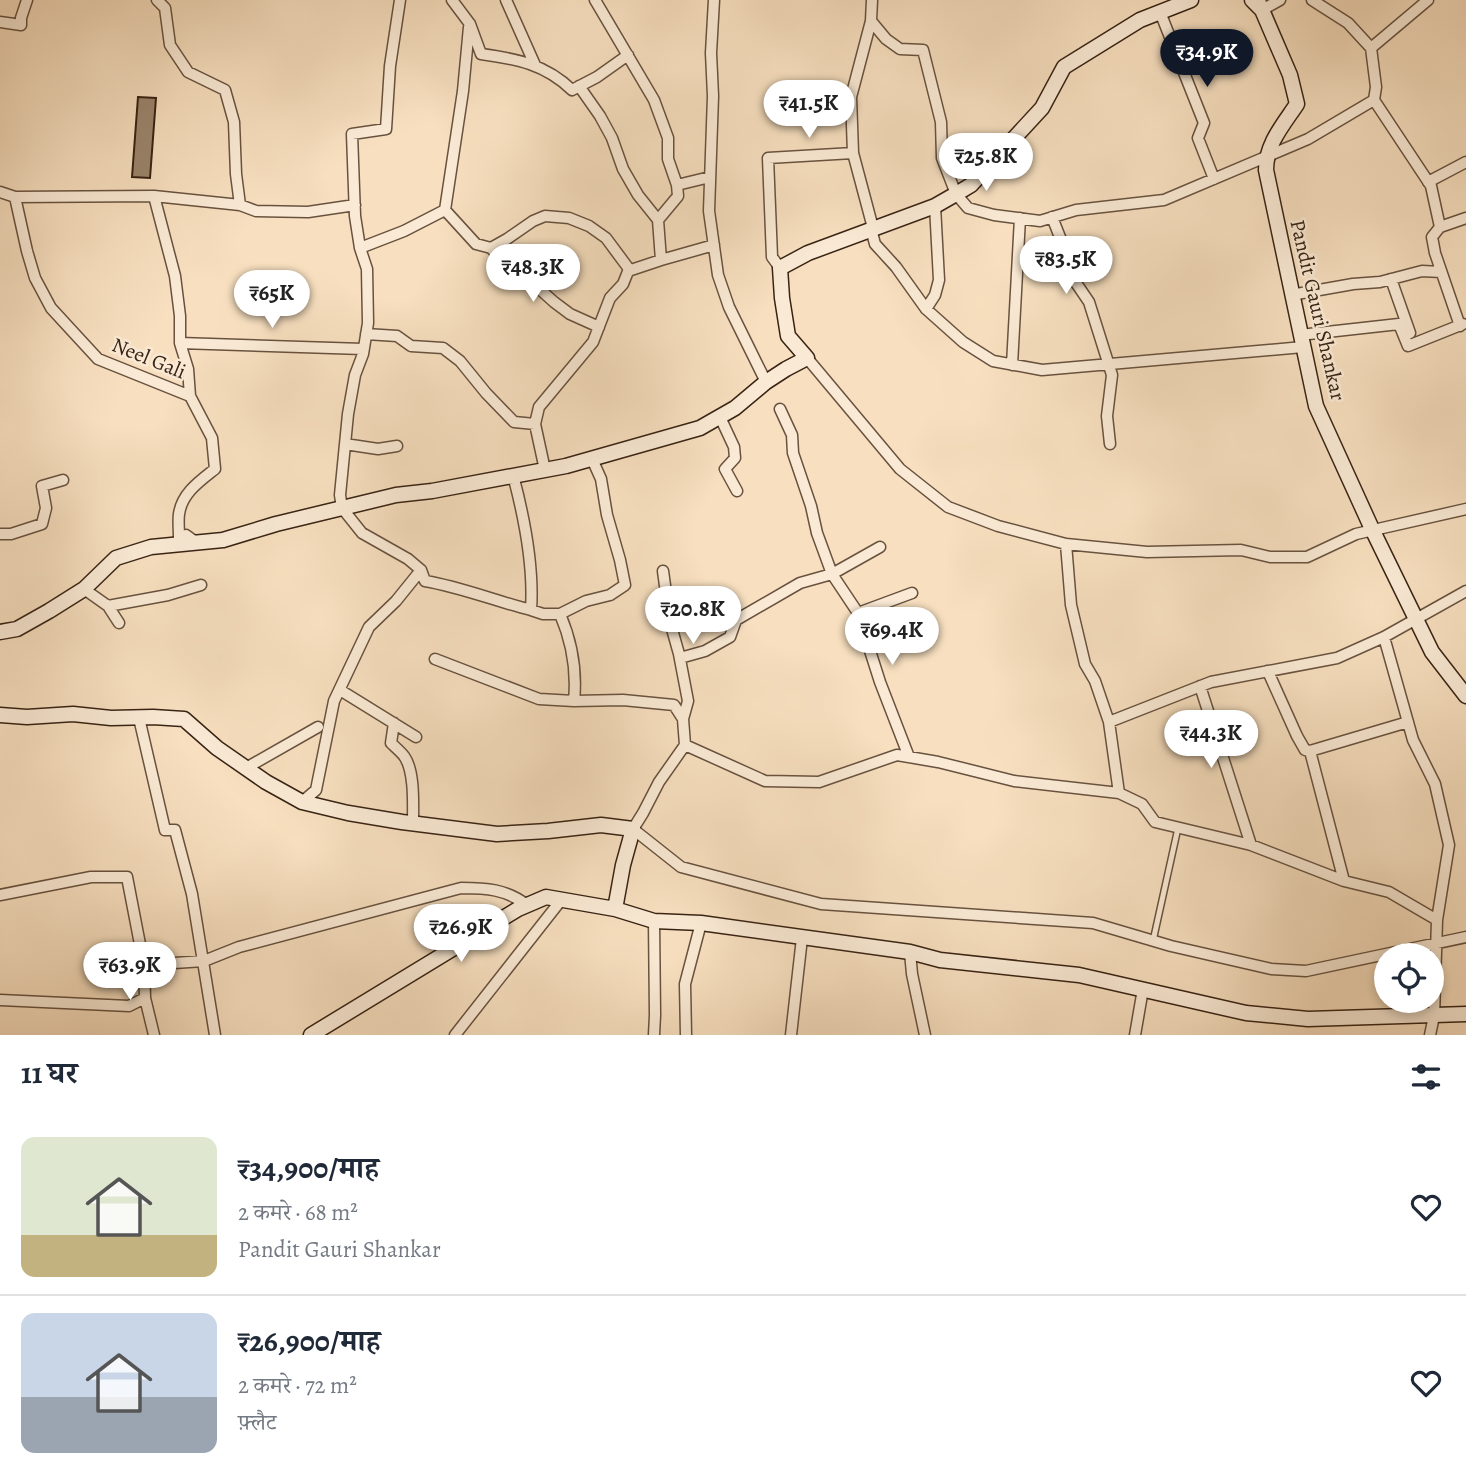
<!DOCTYPE html>
<html lang="hi">
<head>
<meta charset="utf-8">
<style>
	:root { --surface:#fff; --page:#f2f2f3; --text:#1f2937; --muted:#747a83; --line:#e0e1e3; --accent:#111827 }
	body { margin:0; font-family:Alegreya,"Noto Serif Devanagari",serif; background:var(--page); color:var(--text); height:100vh; display:flex; flex-direction:column; font-size:26px; white-space:nowrap }
	* { box-sizing:border-box; margin:0 }
	p { font-size:23px; color:var(--muted) }
	.icon { flex:none; width:38px; height:38px; fill:none; stroke:currentColor; stroke-width:2; stroke-linecap:round; stroke-linejoin:round }
	.map { position:relative; height:1035px; overflow:hidden }
	.side { display:flex; flex-direction:column; background:var(--surface); flex:1 }
	.side>* { flex:none }
	.controls { position:absolute; left:1374px; top:943px; display:grid; gap:14px }
	.controls a { display:grid; place-items:center; width:70px; height:70px; border-radius:50%; background:var(--surface); box-shadow:0 4px 10px #0003; font-size:35px }
	.price { position:absolute; translate:-50% -60px; padding:0 16px; border-radius:24px; background:#fff; color:#222; font-size:23px; line-height:46px; filter:drop-shadow(0 2px 4px #0008) }
	.price::after { content:''; position:absolute; left:50%; top:42px; width:21px; height:16px; margin-left:-10px; background:inherit; clip-path:polygon(0 0,100% 0,50% 100%) }
	.price.on { background:var(--accent); color:#fff }
	ul { padding:0; list-style:none }
	li { display:flex; align-items:center; gap:21px; height:175px; padding:0 21px }
	li+li { border-top:2px solid var(--line) }
	li span { display:grid; place-items:center; flex:none; width:196px; height:140px; border-radius:14px; color:#555 }
	li>.icon { margin-inline-start:auto }
	span .icon { width:84px; height:84px; fill:#fffc; stroke-width:1 }
	li b { font-size:30px }
	h2 { display:flex; justify-content:space-between; align-items:center; height:84px; padding:0 21px; font-size:30px }
	.map>svg:first-child { display:block }
</style>
</head>
<body>
<div class="map">
<svg width="1466" height="1035" viewBox="0 0 1466 1035">
	<rect width="100%" height="100%" fill="#f7dfbf"/>
	<filter id="stains"><feTurbulence type="fractalNoise" baseFrequency=".00286" numOctaves="4"/><feColorMatrix values="0 0 0 0 .2 0 0 0 0 .09 0 0 0 0 .02 0 0 0 .5 -.17"/></filter>
	<radialGradient id="worn" r=".72"><stop offset=".6" stop-color="#630" stop-opacity="0"/><stop offset="1" stop-color="#630" stop-opacity=".3"/></radialGradient>
	<path fill="#9b856d" stroke="#382314" stroke-width="2" d="M138 97 156 98 150 178 132 177Z"/>
	<g fill="none" stroke-linecap="round" stroke-linejoin="round">
		<defs>
			<path id="lane" d="M1153 941 1178 828"/>
			<path id="street" d="M157 0 165 8 170 45 188 72 225 90 234 122 236 174 240 205
				M400 0 390 66 386 129 352 134 355 216 360 248 367 269 368 323 363 354 355 375 348 414 340 495 342 508 362 533 408 559 421 570 425 581C461 587 495 601 531 610
				M452 0 470 24 481 54C517 59 545 64 572 90L597 77 628 55
				M506 0 535 65
				M595 0 654 100 668 138V159L677 185
				M714 0 711 53 713 96 709 211 718 275 729 307 766 382
				M872 0 871 21 886 39 900 49 923 50 941 122 942 158 956 194 968 208 994 215 1040 221 1076 210 1164 200 1308 139 1374 100
				M1312 0 1348 23 1371 48 1376 87 1374 100 1431 186 1440 227 1432 237 1435 253 1460 326
				M1261 3 1262 10 1280 0
				M1160 12 1204 123 1198 138 1214 179
				M871 21 851 97 853 153 873 228 871 229 875 244 896 267 926 309 963 342 993 361 1042 370 1303 347
				M0 22 21 25V18L27 0
				M1371 48 1428 0
				M579 86 600 116 612 138 623 169 638 195 658 220
				M1428 182 1466 162
				M0 192 15 197 154 196 240 205 256 211 308 212 355 205
				M154 196 175 276 180 316V343L188 369 190 396
				M15 197 27 251 35 278 51 308 74 333 98 359 190 396 212 438 215 469C200 481 182 493 179 514 178 521 179 530 179 537L186 535 197 543
				M445 210 463 91 469 27
				M1052 217 1069 260 1072 277 1089 302 1112 375 1107 416 1110 444
				M1440 227 1466 218
				M360 248 404 231 445 210 476 244 491 248 507 239 533 221 545 216 569 218 589 226 606 238 629 269 623 284 610 298 593 342 539 407 535 424 545 470
				M491 248 511 271 535 285 554 302 570 314 599 327
				M661 260 714 245
				M780 268 772 257 768 158 853 153
				M628 271 661 260 658 220 678 196 677 185 710 177
				M1391 279 1410 333
				M1291 295 1353 284 1380 282 1422 271 1441 272
				M926 309 935 295 939 280 935 206
				M366 334 397 336 411 346 443 348 460 361 486 393 514 422 535 424
				M1300 335 1399 324 1408 346 1463 324
				M180 343 363 349
				M807 358 900 469 948 507 998 526 1066 544 1147 552 1241 550 1270 557H1307L1356 534 1466 509
				M1012 365 1020 218
				M780 409 792 435 793 453 811 506 817 533 832 574 880 547
				M720 417 734 447 735 458 725 469 737 491
				M345 444 378 449 397 446
				M507 478 514 479C525 521 534 566 531 610L543 614H560C572 642 577 671 574 701L623 700 674 705 683 719 685 745
				M0 534H11L42 524 46 508 42 486 63 480
				M1066 544 1071 605 1085 664 1095 681 1109 722 1119 793
				M663 571 670 622 679 654 688 701 683 719
				M84 589 108 606 119 623
				M108 606 168 595 201 585
				M560 614 586 601 610 595 625 585 620 560 607 515 601 479 592 459
				M1384 637 1413 740 1435 784 1449 845 1437 920 1434 1016 1430 1035
				M680 658 705 651 730 637 736 620 800 583 832 574 858 613
				M435 659 539 699 574 701
				M1267 671 1270 676 1297 736 1305 750 1310 751 1344 881
				M1200 686 1251 845
				M340 690 416 737
				M139 718 165 830H175L192 894 215 1035
				M1109 722 1211 682 1337 658 1384 637 1466 591
				M394 723 391 743C395 747 400 751 404 756 415 771 413 805 413 824
				M1310 751 1408 722
				M909 757 880 682 858 613 912 593
				M246 768 318 727
				M302 802 316 790 334 701 369 627 396 601 421 570
				M0 895 91 877H127L144 965 145 998 154 1035
				M1437 920 1389 892 1344 881 1251 845 1155 822 1142 804 1119 793 1014 781 938 762 897 755 819 782 765 781 685 745 659 782 643 813 633 829 681 867 821 904 1093 923 1171 946 1271 969 1306 971 1466 937
				M910 952 912 974 925 1035
				M144 965 204 961 239 947 461 888C486 888 506 889 527 905
				M0 1000 129 1006 145 998
				M455 1035 562 899
				M654 1035 655 1015 654 921
				M686 1035 685 984 701 923
				M791 1035 802 938
				M1135 1035 1143 989"/>
			<path id="secondary" d="M1252 0 1262 10 1290 75 1297 104C1283 125 1266 144 1266 170L1316 406 1372 529 1432 652 1466 696
				M0 632 17 629 49 611 84 589 116 558 151 547 223 540 276 524 396 495 432 491 566 466 700 428 735 408 766 382 786 369 807 358 788 336 782 298 780 268 808 253 935 206 956 194 971 185 1042 108 1064 67 1140 20 1191 0
				M0 715 27 717 73 714 111 718 153 717 184 719 217 748 266 782 302 802 348 813 402 822 497 834 548 831 601 825 633 829 623 865 615 909 654 921 701 923 910 952 940 960 1079 975 1246 1013 1308 1019 1466 1014
				M311 1035 518 909 546 897 615 909"/>
		</defs>
		<use href="#lane" stroke="#68523f" stroke-width="8"/>
		<use href="#street" stroke="#68523f" stroke-width="13"/>
		<use href="#secondary" stroke="#382314" stroke-width="17"/>
		<use href="#lane" stroke="#faead5" stroke-width="5"/>
		<use href="#street" stroke="#faead5" stroke-width="10"/>
		<use href="#secondary" stroke="#faead5" stroke-width="14"/>
	</g>
	<g text-anchor="middle" stroke-width="5" stroke-linejoin="round" paint-order="stroke">
		<g font-size="21" fill="#382314" stroke="#faead5">
			<text transform="translate(1318 310) rotate(77)" y="7">Pandit Gauri Shankar</text>
			<text transform="translate(149 358) rotate(22)" y="7">Neel Gali</text>
		</g>
	</g>
	<rect width="100%" height="100%" filter="url(#stains)"/>
	<rect width="100%" height="100%" fill="url(#worn)"/>
</svg>
<div class="controls">
<a><svg class="icon" aria-label="locate" viewBox="0 0 24 24"><circle cx="12" cy="12" r="6"/><path d="M12 2v4M12 18v4M2 12h4M18 12h4"/></svg></a>
</div>
<b class="price on" style="left:1207px;top:89px">₹34.9K</b>
<b class="price" style="left:809px;top:140px">₹41.5K</b>
<b class="price" style="left:986px;top:193px">₹25.8K</b>
<b class="price" style="left:1066px;top:296px">₹83.5K</b>
<b class="price" style="left:533px;top:304px">₹48.3K</b>
<b class="price" style="left:272px;top:330px">₹65K</b>
<b class="price" style="left:693px;top:646px">₹20.8K</b>
<b class="price" style="left:892px;top:667px">₹69.4K</b>
<b class="price" style="left:1211px;top:770px">₹44.3K</b>
<b class="price" style="left:461px;top:964px">₹26.9K</b>
<b class="price" style="left:130px;top:1002px">₹63.9K</b>
</div>
<section class="side">
<h2>11 घर<svg class="icon" aria-label="filters" viewBox="0 0 24 24"><path d="M4 7h16M4 17h16"/><circle cx="9" cy="7" r="2"/><circle cx="15" cy="17" r="2"/></svg></h2>
<ul>
<li><span style="background:linear-gradient(#dfe7d0 70%,#c2b280 0)"><svg class="icon" aria-label="home" viewBox="0 0 24 24"><path d="M3 11l9-7 9 7M6 9v11h12V9"/></svg></span><div><b>₹34,900/माह</b><p>2 कमरे · 68 m²</p><p>Pandit Gauri Shankar</p></div><svg class="icon" aria-label="heart" viewBox="0 0 24 24"><path d="M12 20l-8-8c-3-5 5-10 8-4 3-6 11-1 8 4z"/></svg></li>
<li><span style="background:linear-gradient(#c9d6e8 60%,#9aa5b1 0)"><svg class="icon" aria-label="home" viewBox="0 0 24 24"><path d="M3 11l9-7 9 7M6 9v11h12V9"/></svg></span><div><b>₹26,900/माह</b><p>2 कमरे · 72 m²</p><p>फ़्लैट</p></div><svg class="icon" aria-label="heart" viewBox="0 0 24 24"><path d="M12 20l-8-8c-3-5 5-10 8-4 3-6 11-1 8 4z"/></svg></li>
</ul>
</section>
</body>
</html>
